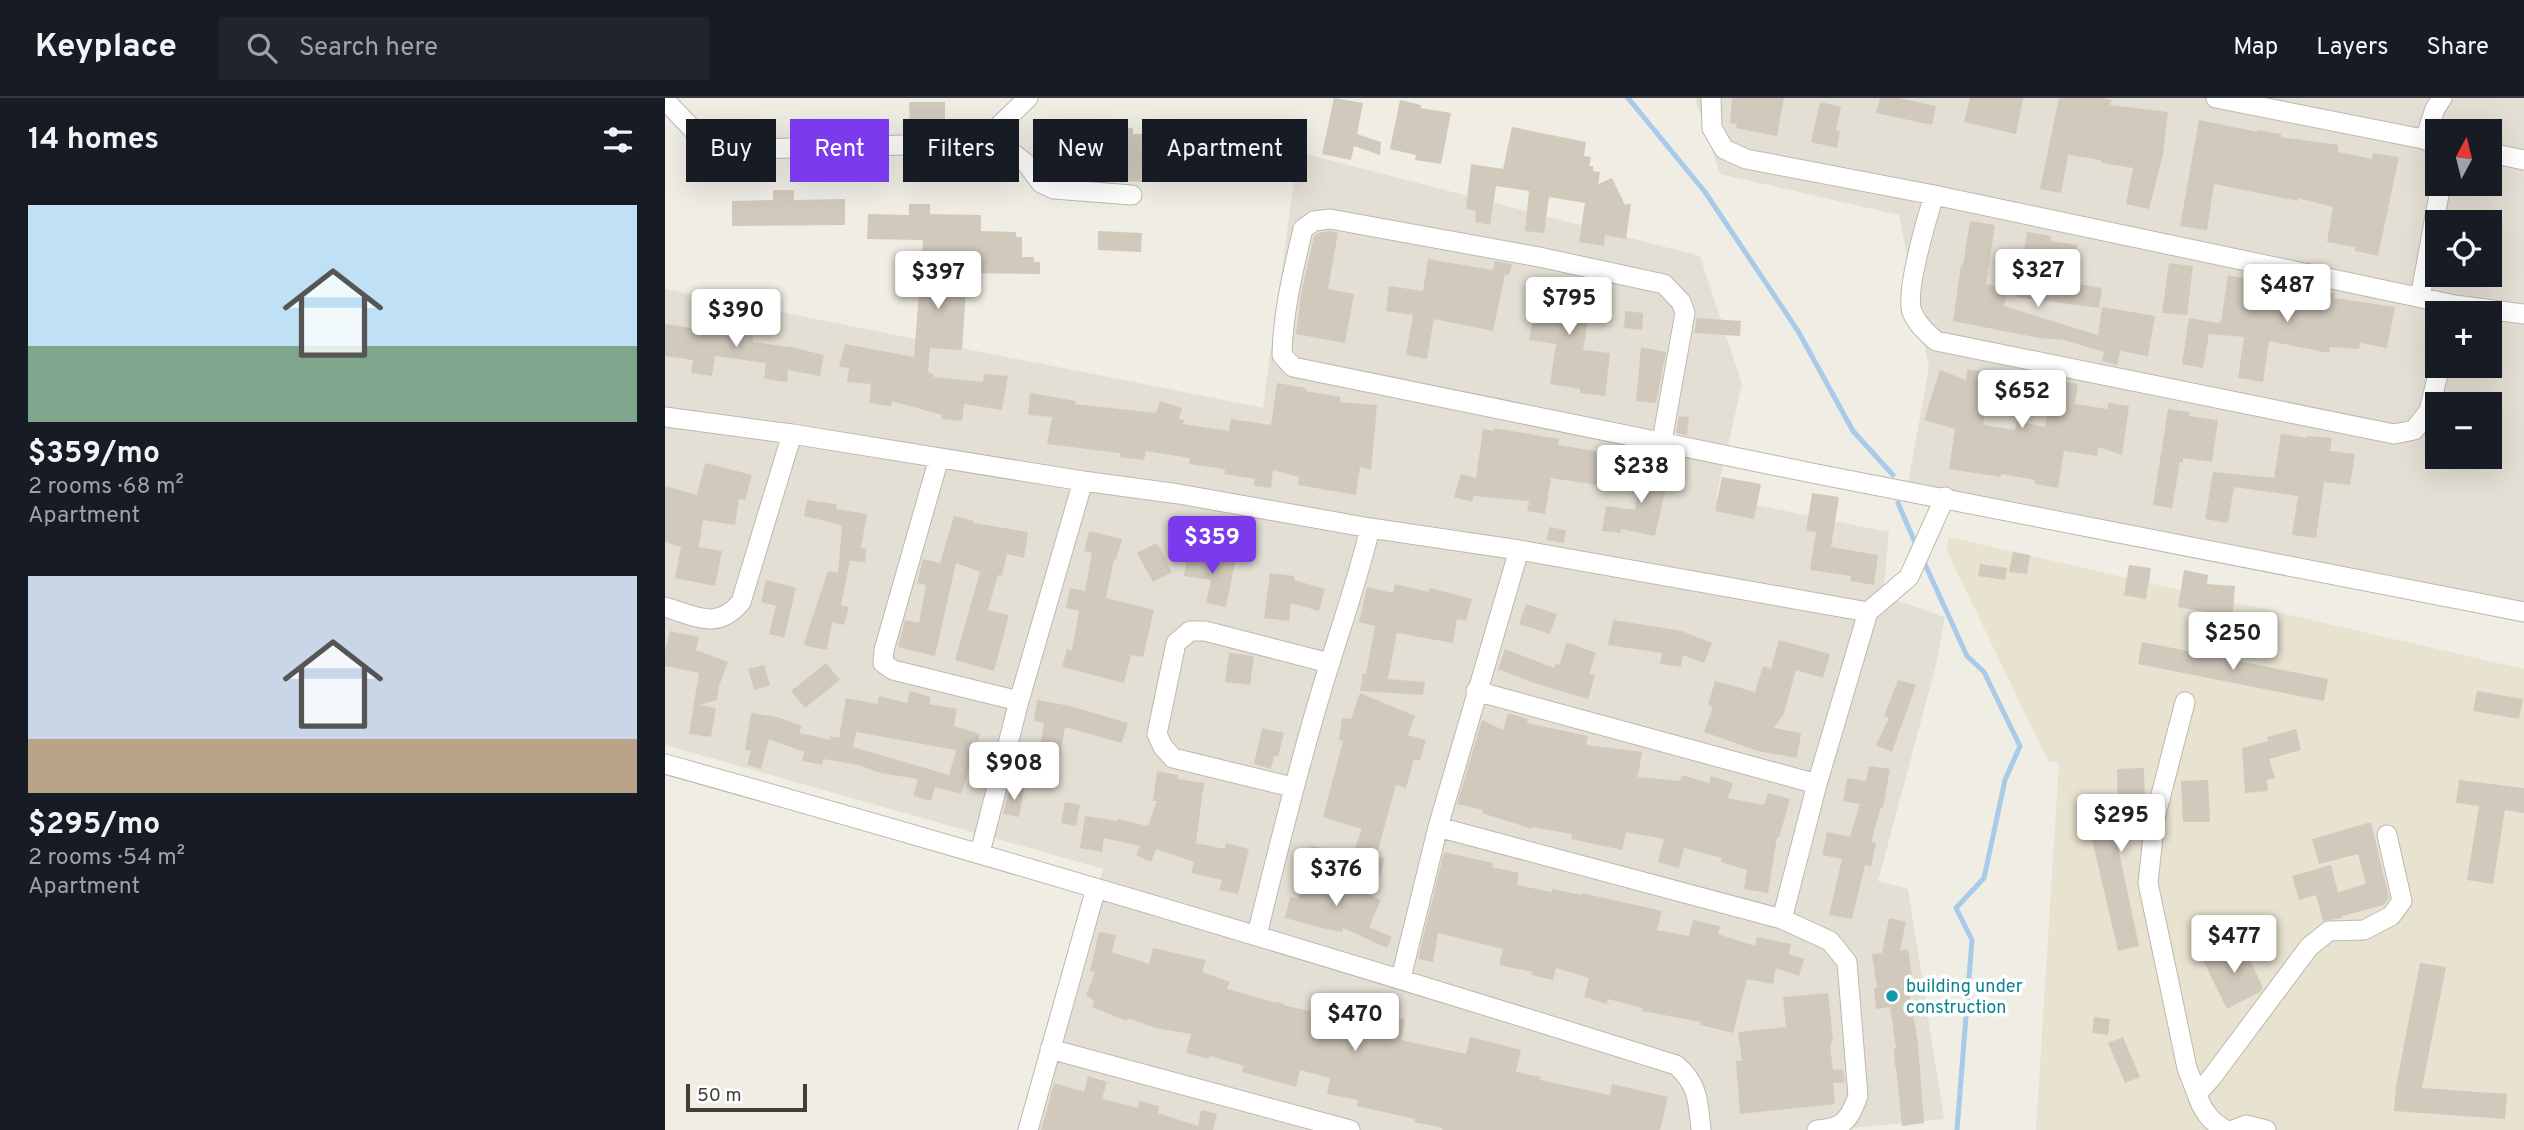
<!DOCTYPE html>
<html lang="en">
<head>
<meta charset="utf-8">
<style>
	:root { --surface:#171b24; --page:#20242c; --text:#f1f3f6; --muted:#9ea1a6; --line:#363941; --accent:#7c3aed }
	body { margin:0; font-family:Overpass,sans-serif; background:var(--page); color:var(--text); height:100vh; display:flex; flex-direction:column; font-size:26px; white-space:nowrap }
	* { box-sizing:border-box; margin:0 }
	p { font-size:23px; color:var(--muted) }
	.icon { flex:none; width:38px; height:38px; fill:none; stroke:currentColor; stroke-width:2; stroke-linecap:round; stroke-linejoin:round }
	.map { position:relative; flex:1; overflow:hidden }
	.drawer { display:flex; flex-direction:column; background:var(--surface); width:665px }
	.drawer>* { flex:none }
	.guide { position:absolute; left:21px; top:21px; width:665px; height:63px; display:flex; gap:14px }
	.needle { width:46px; rotate:7deg }
	.buttons { position:absolute; left:1760px; top:21px; display:grid; gap:14px }
	.buttons a { display:grid; place-items:center; width:77px; height:77px; border-radius:0px; background:var(--surface); box-shadow:0 7px 28px #0002; font-size:35px }
	.scale { position:absolute; left:21px; bottom:18px; width:121px; box-sizing:border-box; padding-left:7px; border:4px solid #423e35; border-top:0; font-size:19px; line-height:24px; white-space:nowrap; color:#423e35; -webkit-text-stroke:5px #fff; paint-order:stroke }
	.price { position:absolute; translate:-50% -60px; padding:0 16px; border-radius:7px; background:#fff; color:#222; font-size:23px; line-height:46px; filter:drop-shadow(0 2px 4px #0008) }
	.price::after { content:''; position:absolute; left:50%; top:42px; width:21px; height:16px; margin-left:-10px; background:inherit; clip-path:polygon(0 0,100% 0,50% 100%) }
	.price.active { background:var(--accent); color:#fff }
	ul { padding:0; list-style:none }
	li { display:grid; align-content:center; gap:14px; height:371px; padding:0 28px }
	li span { display:grid; place-items:center; height:217px; border-radius:0px; color:#555 }
	li>.icon { margin-inline-start:auto }
	span .icon { width:126px; height:126px; fill:#fffc; stroke-width:1 }
	li b { font-size:30px }
	h2 { display:flex; justify-content:space-between; align-items:center; height:84px; padding:0 28px; font-size:30px }
	.tag { padding:0 24px; border-radius:0px; background:var(--surface); box-shadow:0 7px 28px #0002; font-size:24px; line-height:63px }
	.tag.active { background:var(--accent); color:#fff }
	header { display:flex; align-items:center; gap:42px; box-sizing:border-box; height:98px; padding:0 35px; background:var(--surface); border-bottom:2px solid var(--line) }
	header strong { font-size:33px }
	nav { display:flex; gap:38px; margin-inline-start:auto; font-size:24px }
	.search { width:490px; height:63px; background:var(--page); display:flex; align-items:center; gap:18px; box-sizing:border-box; padding:0 24px; border-radius:0px; color:var(--muted); font-size:26px }
	main { display:flex; flex:1; min-height:0 }
	.map>svg:first-child { display:block }
</style>
</head>
<body>
<header>
<strong>Keyplace</strong>
<div class="search"><svg class="icon" aria-label="search" viewBox="0 0 24 24"><circle cx="10" cy="10" r="6"/><path d="M15 15l6 6"/></svg>Search here</div>
<nav><a>Map</a><a>Layers</a><a>Share</a></nav>
</header>
<main>
<section class="drawer">
<h2>14 homes<svg class="icon" aria-label="filters" viewBox="0 0 24 24"><path d="M4 7h16M4 17h16"/><circle cx="9" cy="7" r="2"/><circle cx="15" cy="17" r="2"/></svg></h2>
<ul>
<li><span style="background:linear-gradient(#bfe0f5 65%,#7fa58c 0)"><svg class="icon" aria-label="home" viewBox="0 0 24 24"><path d="M3 11l9-7 9 7M6 9v11h12V9"/></svg></span><div><b>$359/mo</b><p>2 rooms · 68 m²</p><p>Apartment</p></div></li>
<li><span style="background:linear-gradient(#c9d6e8 75%,#b9a48a 0)"><svg class="icon" aria-label="home" viewBox="0 0 24 24"><path d="M3 11l9-7 9 7M6 9v11h12V9"/></svg></span><div><b>$295/mo</b><p>2 rooms · 54 m²</p><p>Apartment</p></div></li>
</ul>
</section>
<div class="map">
<svg width="1859" height="1032" viewBox="0 0 1859 1032">
	<rect width="100%" height="100%" fill="#f0ede5"/>
	<path fill="#e4dfd4" fill-rule="evenodd" d="M1030 0H1859V525L1241 397 1264 269 1234 117 1055 76ZM1773 33H1825V86H1773ZM1773 124H1825V177H1773ZM1773 215H1825V268H1773ZM1773 306H1825V359H1773Z
		M633 54 1035 158 1077 286 1051 399 1224 434 1218 498 1280 519 1270 571 1213 783 1243 791 1279 1021 1168 1032H363L438 771 0 647V191L598 310Z"/>
	<path fill="#e8e2d0" d="M1284 439 1859 571V1032H1371L1394 665 1383 663 1281 451Z"/>
	<g fill="none" stroke-linecap="round" stroke-linejoin="round">
		<path stroke="#a7cbe8" stroke-width="5" d="M963 0 1040 94 1133 233 1188 333 1228 377
			M1233 405 1251 447
			M1258 462 1302 558 1319 574 1355 648 1340 682 1319 780 1291 810 1307 842 1292 1032"/>
	</g>
	<path fill="#d1c9bc" fill-rule="evenodd" d="M669 0 698 5 692 36 716 44 715 57 689 48 686 62 657 56Z
		M1067 0H1119L1112 38 1071 30 1072 26 1065 25Z
		M1215 0H1233L1271 8 1267 27 1211 15Z
		M1305 0H1358L1351 36 1299 24Z
		M1394 0H1438L1447 2 1445 7 1503 14 1498 56 1484 111 1461 106 1468 70 1436 65V62L1403 57 1396 95 1375 91Z
		M735 2 756 7V10L786 15 776 66 750 62 751 57 725 51Z
		M244 4H280V27H245Z
		M1155 4 1176 9 1171 32 1175 33 1172 50 1146 44Z
		M1534 22 1593 34V32L1616 36V39L1673 47V54L1707 61 1708 55 1734 59 1713 158 1690 153V149L1662 144 1668 109 1633 100V103L1549 86 1542 132 1515 128Z
		M403 28 468 30V36H480L478 84 432 82 433 55 402 54Z
		M847 29 921 44 919 58 926 59 924 68H928V73L935 74 933 86 947 80 960 107 966 105 961 141 940 137 939 148 914 144 920 105 884 99 879 135 860 133 864 93 831 88 825 127 810 124 811 113 801 111 806 66 838 71Z
		M108 92H129V102L180 101V127L67 128V103L108 102Z
		M244 106H265V116L316 117V133L351 134V139H357V159H369V164H375V176L302 175 297 252 265 250 263 274 269 276V279L318 284 319 276 343 278 337 312 299 306 297 323 277 321V317L227 303 226 308 204 305 206 286 182 284 184 270 174 269 180 246 249 259 258 142 202 141 203 116 244 117Z
		M1305 123 1330 127 1321 186 1343 190 1339 208 1433 237 1437 209 1490 218 1483 258 1455 253 1452 267 1437 263 1439 254 1399 242 1374 240 1288 223 1296 167H1298Z
		M433 133 477 135 476 154 433 152Z
		M665 133 673 135 663 191 689 196 680 245 631 236 636 196 649 138 654 135Z
		M1362 134 1386 138 1385 143 1412 147 1406 185 1437 190 1434 210 1352 199Z
		M763 161 828 172 830 163 847 166 844 177 840 176 828 233 769 221 762 261 741 257 748 217 721 213 724 188 758 193Z
		M1504 165 1528 168 1522 217 1497 215Z
		M1563 177 1646 196 1647 193 1670 195 1669 200 1730 209 1722 250 1695 245 1694 251 1665 249 1664 255 1604 243 1598 284 1573 280 1579 239 1544 236 1538 270 1517 266 1524 220 1553 225 1556 223Z
		M875 181 929 191 918 252 945 255 940 298 915 295V291L885 286 891 246 864 242Z
		M960 213 978 215 977 232 959 230Z
		M37 215 57 218 56 222 89 224 88 244 126 249 159 257 155 278 123 272 122 284 99 281 101 265 50 258 47 278 26 275 28 262 0 258V226L35 231Z
		M1032 220 1076 223 1075 238 1029 235Z
		M976 249 1001 254 991 305 971 303Z
		M1302 271 1326 275 1318 327 1350 332 1352 323 1380 329 1388 282 1413 286 1410 306 1443 311V305L1464 308 1457 357 1433 349 1432 358 1399 353 1393 390 1370 386V382L1336 376V379L1284 371 1290 331 1259 322 1275 272 1301 282Z
		M612 285 641 290V293L675 299V304L712 307 706 372 695 369 691 397 633 387 634 379 608 372 606 390 589 388 590 381 559 376 560 371 524 366 525 360 481 353 479 362 455 359V355L382 346 387 319 363 317 365 295 411 303 410 306 491 315 495 303 517 310 514 321 519 322 518 326 564 333 566 321 606 327Z
		M1503 311 1525 314 1524 318 1553 322 1547 364 1518 360V365L1515 364 1507 410 1488 407Z
		M1014 318 1024 319 1022 337 1011 335Z
		M829 330 894 341 893 347 937 354 932 387 886 380 880 416 862 413 864 403 809 398 807 404 789 399 796 376 811 380 818 331 829 333Z
		M1616 336 1642 340V338L1667 340 1665 353 1690 356 1685 387 1659 384 1651 440 1627 437 1633 398 1569 389 1563 425 1540 421 1548 374 1609 380Z
		M40 365 87 377 80 402 74 401 70 427 38 422 34 449 57 453 50 488 10 480 16 449 0 444V388L32 397Z
		M978 366 1005 371 990 438 956 431 955 435 937 433 941 408 970 412Z
		M1057 379 1096 386 1089 421 1050 413Z
		M1147 395 1174 399 1166 449 1213 457 1209 487 1185 483 1186 478 1145 472 1151 434 1141 433Z
		M142 402 172 406 171 411 202 416 196 450 201 451 200 464 185 463 176 507 184 509 179 527 167 524 162 552 141 548 139 545 163 473 173 475 177 429 176 427 139 418Z
		M289 418 309 423 308 425 363 434 359 460 342 456 337 478 333 477 323 512 344 517 329 573 290 562 315 474 291 465 270 558 233 549 240 522 254 525 261 487 252 485 258 461 275 465Z
		M884 429 901 432 899 445 882 442Z
		M424 433 457 441 451 462 449 461 441 500 489 512 478 559 466 557 459 585 397 569 402 551 407 552 414 513 401 510 405 490 420 493 427 455 419 453Z
		M492 445 507 474 488 484 472 455Z
		M523 454 570 464 561 509 541 505 546 482 519 478Z
		M1348 454 1365 457 1362 476 1344 474Z
		M1315 466 1342 470 1340 482 1313 478Z
		M1464 467 1486 470 1481 501 1459 497Z
		M1519 472 1543 477 1542 486 1570 488 1567 525 1546 523 1547 515 1513 509Z
		M605 475 629 478V482L660 491 654 513 626 505 624 523 599 520Z
		M101 482 131 490 119 540 104 536 111 508 96 504Z
		M730 486 764 494 765 490 807 501 801 523 792 521 788 545 732 535 723 581 760 584 758 597 695 593 698 575 701 576 710 528 694 524 702 489 728 495Z
		M861 506 892 516 885 536 854 526Z
		M948 522 1017 533 1047 545 1039 565 1018 557 1016 569 995 566 997 555 943 547Z
		M5 533 34 539 31 552 63 564 54 588 52 602 35 607 51 610 46 639 24 636 34 575 0 568V553Z
		M1114 542 1165 556 1158 580 1131 572 1119 615 1109 630 1136 635 1132 660 1093 653 1039 634 1048 609 1043 607 1050 583 1090 594 1098 568 1106 571Z
		M902 544 931 555 924 576 930 577 923 601 869 585 833 571 840 551 889 570 890 565 894 567Z
		M1477 544 1663 581 1659 603 1473 566Z
		M564 555 589 558 585 587 560 584Z
		M161 565 175 582 140 610 126 593Z
		M99 567 105 587 89 592 83 571Z
		M1233 582 1251 587 1227 654 1211 647 1224 620 1219 618Z
		M245 593 266 599 264 606 292 611 289 628 315 636 296 696 270 689 266 703 248 698 253 681 215 675 194 667 158 661 157 667 137 663 139 654 104 641 96 671 82 667 86 653 80 652 86 615 112 619 137 628 134 635 167 642 163 638 174 640 181 600 212 606 214 598 242 605ZM191 634 291 652 284 677 188 649Z
		M1812 593 1858 601 1854 621 1808 613Z
		M695 595 750 618 743 637 761 642 755 663 749 661 741 690 731 687 711 759 719 760 716 778 643 765 646 748 688 755 697 731 658 719 678 643 674 642 677 620 686 621Z
		M372 602 405 608 463 625 457 645 400 629 395 657 392 656 388 685 369 682 379 625 369 623Z
		M843 615 863 621 862 625 923 638 921 647 977 654 973 679 1015 683 1017 677 1044 685 1046 678 1068 685 1063 700 1099 707 1103 695 1125 701 1114 740 1112 739 1103 795 1079 791 1082 772 1056 764 1057 760 1019 750 1014 770 993 764 999 741 961 734 957 752 906 741 907 736 867 729V731L817 715 818 712 792 706 817 622 838 632Z
		M597 630 619 635 613 659 609 658 606 671 589 666Z
		M1631 631 1636 652 1604 661 1610 680 1602 682 1603 693 1580 695 1577 650 1603 643 1602 639Z
		M1204 668 1225 671 1218 710 1216 709 1206 744 1211 745 1206 768 1200 767 1187 821 1164 817 1177 761 1157 757 1162 734 1185 739 1195 706 1178 703 1182 680 1201 683Z
		M1479 670 1480 709V711L1471 712 1476 740 1452 745 1474 848 1453 853 1425 733 1453 727 1452 671Z
		M492 673 513 677 512 681 539 685 531 745 560 751 561 745 584 751 573 796 554 792 557 782 526 775 529 764 491 751 486 764 471 757 475 748 439 740 437 754 415 750 420 718 452 723 453 721 483 728 492 703H488Z
		M1543 682 1545 724H1518L1516 683Z
		M1794 682 1859 690V715L1840 712 1828 786 1802 782 1814 708 1791 705Z
		M345 688 359 691 354 719 338 716Z
		M400 704 415 707 411 728 396 725Z
		M1706 724 1724 800 1719 807 1677 818 1678 820 1658 823 1651 797 1634 802 1627 778 1666 767 1673 794 1701 786 1693 756 1654 766 1647 741Z
		M779 754 828 765 827 769 854 775 852 787 887 794V791L917 797V795L997 813 992 832 1024 838 1028 822 1055 828 1053 836 1090 848 1092 839 1126 846 1124 856 1139 861 1134 878 1111 870 1108 886 1082 881 1068 935 1035 927 1036 924 977 913 978 910 943 901 942 906 919 899 924 880 891 870 888 882 866 877 867 874 834 867 838 851 773 835 768 864 753 861Z
		M641 770 716 802 704 829 727 839 722 850 678 830 677 834 661 831 620 820 625 799 633 801Z
		M1224 820 1241 824 1235 853 1243 851 1247 878H1242L1253 946 1259 1025 1237 1028 1231 969H1230L1229 950H1231L1225 909 1211 911 1209 890H1212L1207 856 1217 855Z
		M434 834 451 837 447 854 484 866 488 850 541 862 537 874 565 884 562 891 611 905 612 903 622 908 658 916 661 898 713 908 711 916 740 921 736 942 801 956 805 939 856 952 851 974 876 979 875 982 945 997 947 986 1003 999 995 1032H777L778 1030 749 1024 750 1021 692 1008 693 1002 662 996 665 980 635 972 631 989 577 974 579 968 545 958 544 961 521 955 526 936 490 930 463 920 462 923 427 909 429 903 421 897 430 874 425 873Z
		M1576 842 1598 890 1595 894 1562 911 1538 862Z
		M1755 865 1781 869 1757 990 1842 996 1840 1021 1729 1013 1731 988Z
		M1163 895 1168 942 1165 947 1168 972 1178 971 1180 984 1168 985 1170 1006 1075 1016 1071 963H1077L1073 934 1121 929 1118 899Z
		M1429 919 1445 921 1443 937 1427 935Z
		M1458 939 1475 979 1460 985 1443 945Z
		M423 978 442 984 437 1001 473 1010 474 1003 494 1008 493 1015 533 1028 536 1012 552 1016 548 1032H376L389 985 419 994Z"/>
	<g fill="none" stroke-linecap="round" stroke-linejoin="round">
		<defs>
			<path id="minor" d="M1046 0 1047 30 1059 51 1081 61 1269 97 1790 207 1859 216
				M1551 0 1773 44
				M0 2 33 37 61 50 91 51 316 45 341 50 362 66 376 85 389 91 467 97
				M1760 42 1770 11 1777 0
				M316 45 363 0
				M1825 55 1859 62
				M1269 97C1262 120 1240 193 1247 214 1252 226 1261 234 1271 243L1729 336 1749 332 1764 313 1775 268
				M1755 200 1776 86
				M0 319 127 336 418 383 514 396 705 430 854 452 1203 514
				M997 343 1020 215 1016 204 999 186 874 159 665 121 649 123 638 131C628 173 618 214 617 257L628 269 1152 376 1859 514
				M274 360 219 552 218 565 228 572 354 603 418 383
				M0 509C31 518 52 533 76 504L127 336
				M811 593 1152 686
				M1520 604 1490 720 1483 785 1522 970 1532 996
				M0 666C338 761 675 861 1011 967 1034 987 1033 1004 1036 1032
				M627 689 508 660 498 649 492 636 511 545 525 533H540L664 565
				M773 729 1117 821 1165 843 1182 864 1193 998C1184 1022 1179 1030 1152 1032
				M315 755 354 603
				M1117 821 1152 686 1203 514 1244 479 1280 399
				M592 837C612 755 632 674 656 594 672 539 692 486 705 430
				M736 880 773 729 854 452
				M385 951 685 1032
				M363 1032 431 790
				M1561 1032C1546 1025 1536 1010 1532 996L1547 979 1644 849 1664 833 1699 832 1726 818 1737 803 1722 737
				M1568 1032 1581 1027 1601 1032"/>
		</defs>
		<use href="#minor" stroke="#beb8ac" stroke-width="21"/>
		<use href="#minor" stroke="#fff" stroke-width="19"/>
	</g>
	<circle fill="#0f9aa8" stroke="#fff" stroke-width="2.5" cx="1227" cy="898" r="7"/>
	<g text-anchor="middle" stroke-width="7" stroke-linejoin="round" paint-order="stroke">
		<g font-size="18" fill="#0d838f" stroke="#fff" text-anchor="start">
			<text x="1241" y="894">building under<tspan x="1241" dy="21">construction</tspan></text>
		</g>
	</g>
</svg>
<div class="buttons">
<a><svg class="needle" viewBox="-14 -14 28 28"><path d="M0-13l5 13h-10z" fill="#e53935"/><path d="M0 13l5-13h-10z" fill="#9ea1a6"/></svg></a>
<a><svg class="icon" aria-label="locate" viewBox="0 0 24 24"><circle cx="12" cy="12" r="6"/><path d="M12 2v4M12 18v4M2 12h4M18 12h4"/></svg></a>
<a>+</a>
<a>−</a>
</div>
<div class="scale">50 m</div>
<b class="price" style="left:1373px;top:211px">$327</b>
<b class="price" style="left:273px;top:213px">$397</b>
<b class="price" style="left:1622px;top:226px">$487</b>
<b class="price" style="left:904px;top:239px">$795</b>
<b class="price" style="left:71px;top:251px">$390</b>
<b class="price" style="left:1357px;top:332px">$652</b>
<b class="price" style="left:976px;top:407px">$238</b>
<b class="price active" style="left:547px;top:478px">$359</b>
<b class="price" style="left:1568px;top:574px">$250</b>
<b class="price" style="left:349px;top:704px">$908</b>
<b class="price" style="left:1456px;top:756px">$295</b>
<b class="price" style="left:671px;top:810px">$376</b>
<b class="price" style="left:1569px;top:877px">$477</b>
<b class="price" style="left:690px;top:955px">$470</b>
<div class="guide">
<a class="tag">Buy</a>
<a class="tag active">Rent</a>
<a class="tag">Filters</a>
<a class="tag">New</a>
<a class="tag">Apartment</a>
</div>
</div>
</main>
</body>
</html>
